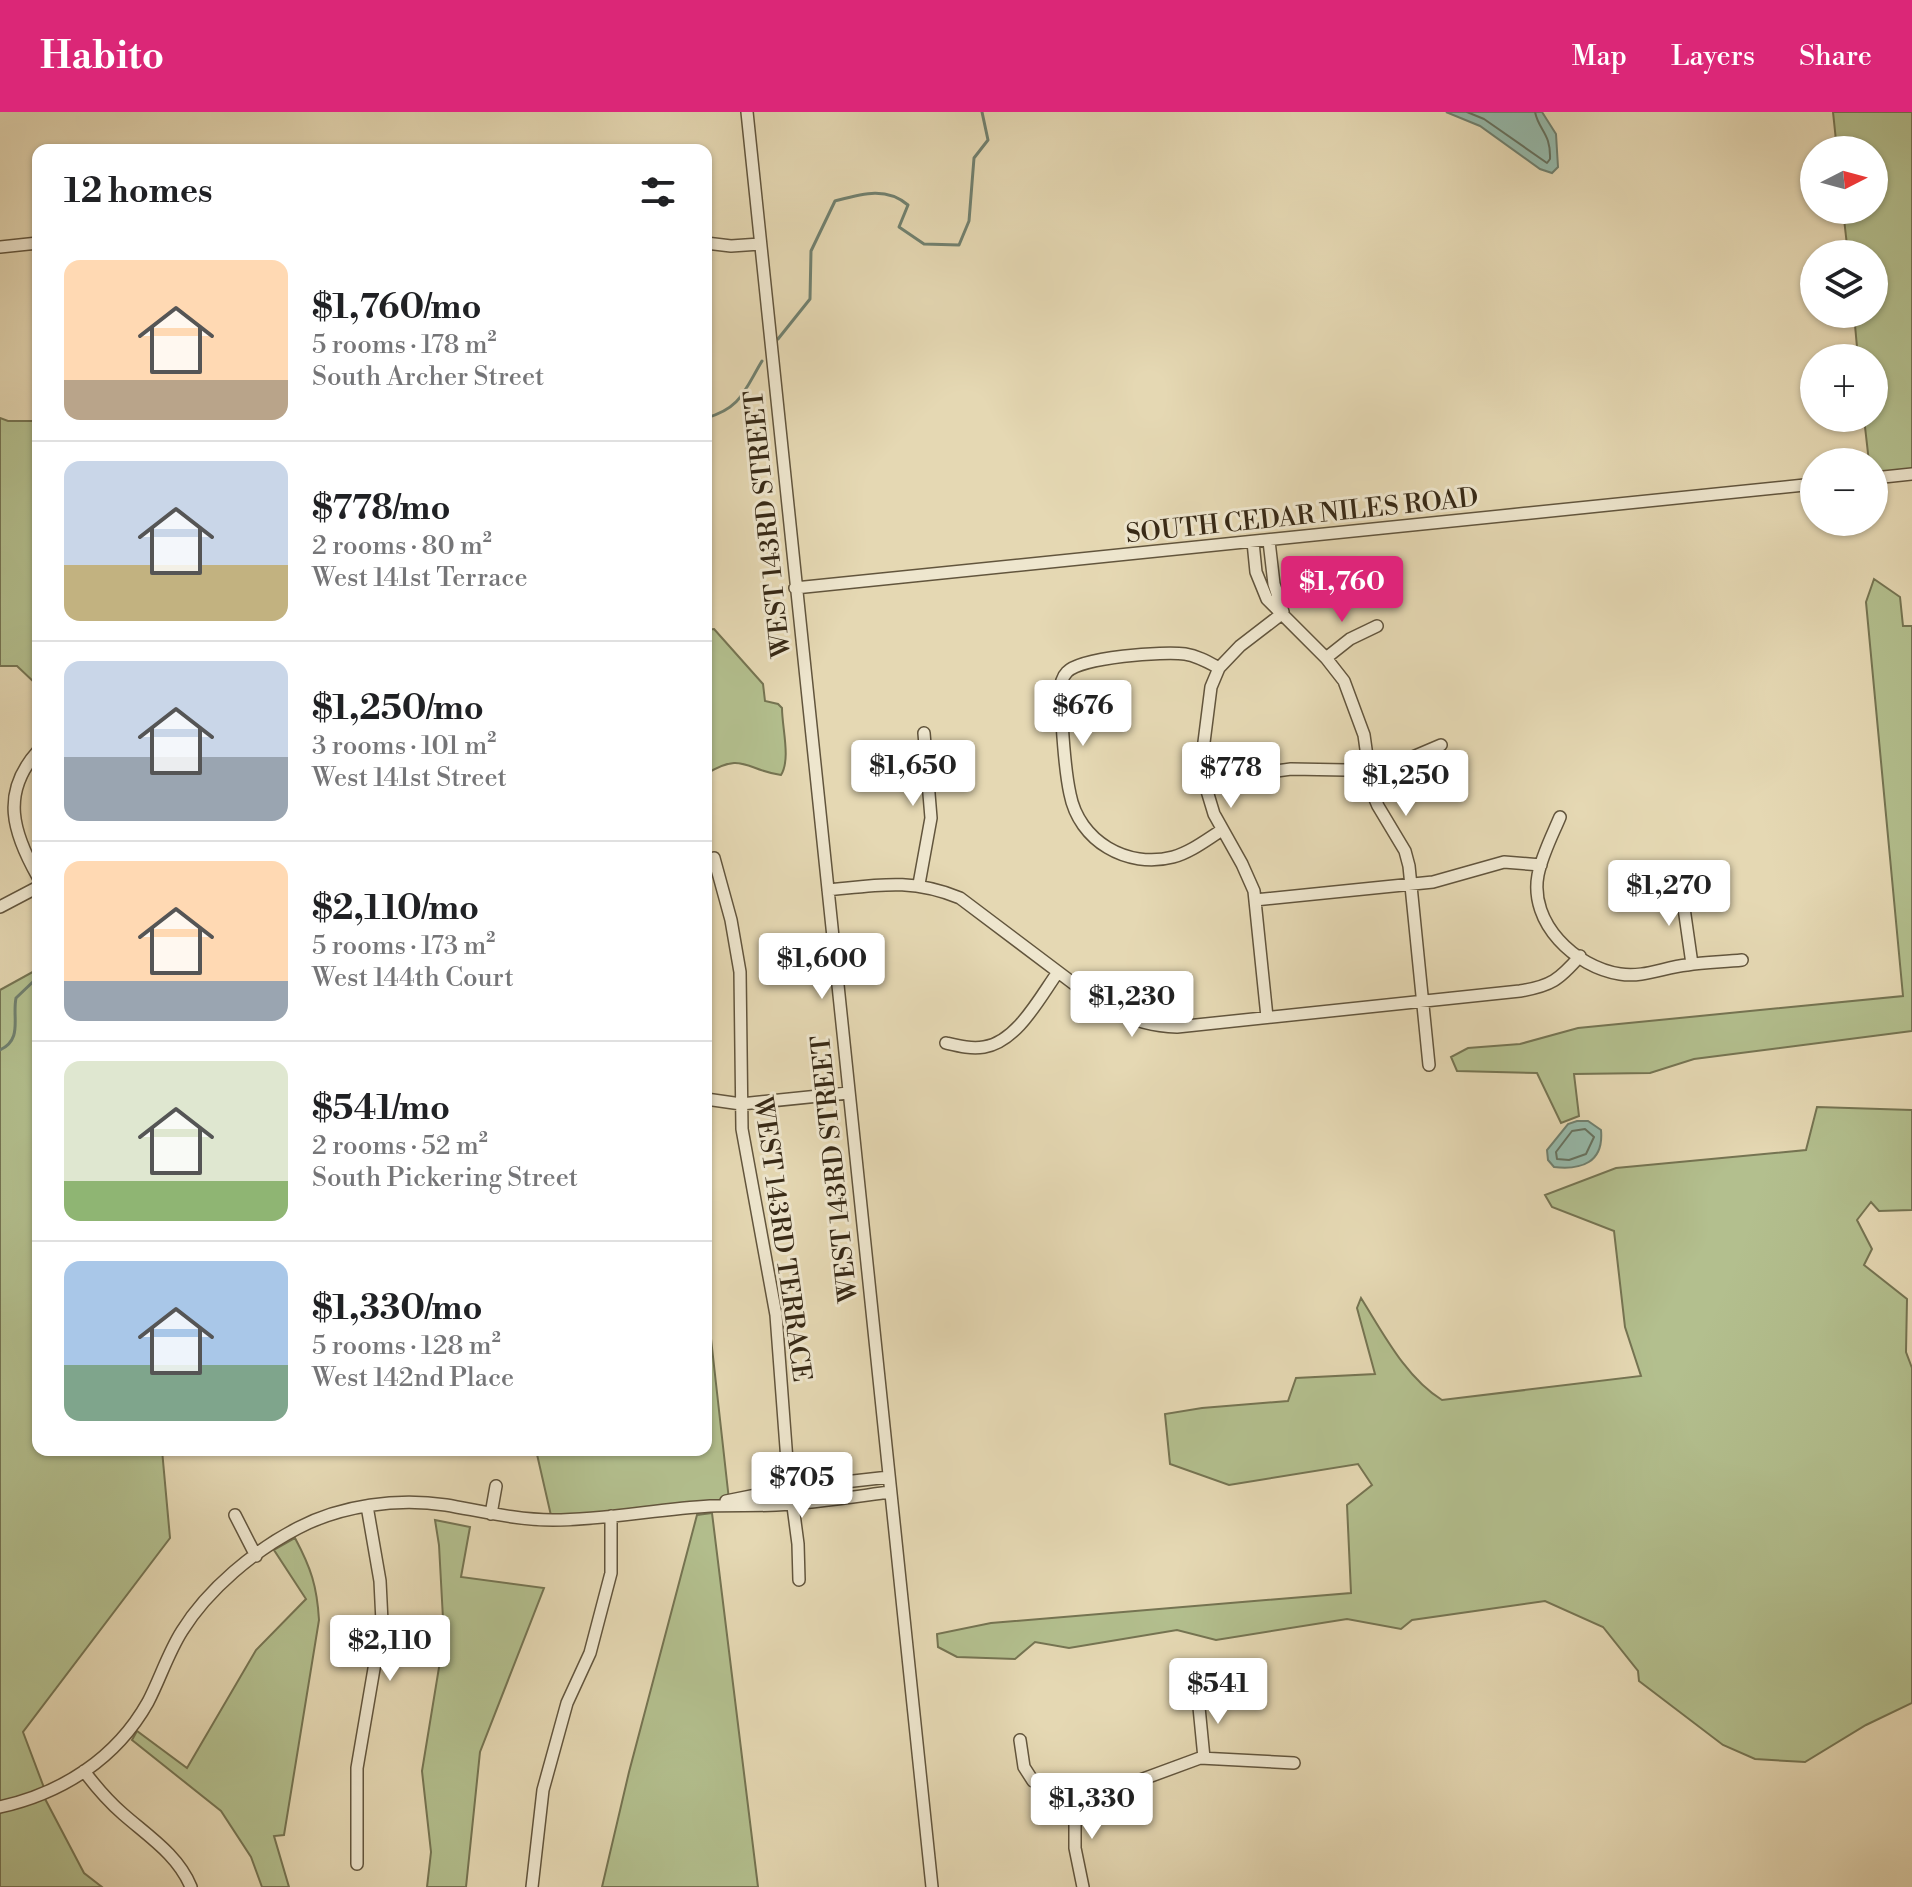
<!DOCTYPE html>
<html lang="en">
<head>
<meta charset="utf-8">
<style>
	:root { --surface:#fff; --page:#f6f6f6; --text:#202124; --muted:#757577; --line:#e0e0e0; --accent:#db2777 }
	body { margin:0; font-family:"Libre Bodoni",serif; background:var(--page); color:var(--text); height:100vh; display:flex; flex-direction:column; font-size:30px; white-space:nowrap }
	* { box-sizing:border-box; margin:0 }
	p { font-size:26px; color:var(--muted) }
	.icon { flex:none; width:44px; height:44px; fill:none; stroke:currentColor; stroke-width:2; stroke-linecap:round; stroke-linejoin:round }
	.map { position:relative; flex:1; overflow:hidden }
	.details { position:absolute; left:32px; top:32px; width:680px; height:1312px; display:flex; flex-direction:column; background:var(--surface); border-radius:16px; box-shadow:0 2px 6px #0004 }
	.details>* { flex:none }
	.needle { width:52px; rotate:84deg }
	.controls { position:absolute; left:1800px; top:24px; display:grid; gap:16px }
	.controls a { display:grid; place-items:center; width:88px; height:88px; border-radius:50%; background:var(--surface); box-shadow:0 2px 6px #0004; font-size:40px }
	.price { position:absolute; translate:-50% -68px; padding:0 18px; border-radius:8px; background:#fff; color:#222; font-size:26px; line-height:52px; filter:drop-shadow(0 2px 4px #0008) }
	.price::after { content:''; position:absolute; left:50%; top:48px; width:24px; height:18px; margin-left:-12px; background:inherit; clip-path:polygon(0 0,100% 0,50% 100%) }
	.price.current { background:var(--accent); color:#fff }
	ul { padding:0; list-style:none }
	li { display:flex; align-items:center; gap:24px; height:200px; padding:0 32px }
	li+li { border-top:2px solid var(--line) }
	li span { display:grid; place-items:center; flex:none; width:224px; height:160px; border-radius:16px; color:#555 }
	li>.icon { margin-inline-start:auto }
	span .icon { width:96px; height:96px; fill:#fffc; stroke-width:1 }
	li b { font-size:34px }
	h2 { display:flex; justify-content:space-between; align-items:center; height:96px; padding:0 32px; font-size:34px }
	header { display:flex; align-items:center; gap:48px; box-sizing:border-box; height:112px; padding:0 40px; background:var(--accent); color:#fff }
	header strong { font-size:38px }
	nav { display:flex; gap:44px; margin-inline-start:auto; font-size:28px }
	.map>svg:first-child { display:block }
</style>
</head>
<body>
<header>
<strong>Habito</strong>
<nav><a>Map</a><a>Layers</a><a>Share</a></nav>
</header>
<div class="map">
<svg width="1912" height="1775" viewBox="0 0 1912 1775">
	<rect width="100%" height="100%" fill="#e5d8b3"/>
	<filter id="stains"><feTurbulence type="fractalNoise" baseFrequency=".0025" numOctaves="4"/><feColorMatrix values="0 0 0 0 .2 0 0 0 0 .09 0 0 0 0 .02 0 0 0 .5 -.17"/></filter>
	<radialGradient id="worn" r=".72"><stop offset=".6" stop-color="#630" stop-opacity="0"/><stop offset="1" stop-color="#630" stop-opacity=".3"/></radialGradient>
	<path fill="#b3bf8e" stroke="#757452" stroke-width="2" d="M1833 0H1912V362L1874 366V350H1869L1864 306H1874V246H1858L1854 202H1874V142H1848L1843 98H1874V38H1837Z
		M0 306 8 309H38L37 573 17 554H0Z
		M1874 467 1900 485 1903 514H1912V919L1694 947 1650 961 1574 962 1579 1004 1561 1011 1537 961 1457 959 1451 945 1468 936 1520 932 1578 916 1903 884 1866 490Z
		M714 517 763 572 765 589 778 592 782 596C782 616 791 647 781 663 745 658 743 639 706 662V518Z
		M38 857V1338H162L170 1426 23 1620 46 1681 43 1683 84 1761 102 1775H0V878Z
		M1817 995 1912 998V1098L1879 1099 1871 1090 1857 1108 1872 1137 1864 1153 1907 1187 1906 1240 1912 1256V1591L1866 1613 1805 1650 1755 1647 1723 1633 1639 1569 1638 1559 1603 1515 1545 1489 1412 1508 1401 1517 1347 1507 1216 1528 1177 1518 1069 1536 1035 1530 1015 1547 957 1545 938 1535 937 1522 991 1511 1351 1481 1347 1393 1372 1373 1358 1352 1229 1373 1170 1352 1165 1302 1202 1296 1288 1289 1296 1266 1375 1262 1357 1196 1361 1186C1383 1221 1406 1266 1442 1288L1641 1264 1625 1215 1614 1119 1552 1095 1545 1083 1616 1056 1806 1038Z
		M706 1182 729 1388 552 1408 536 1338H706Z
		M712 1401 758 1775H602L629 1660 697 1403Z
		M435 1408 470 1415 461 1465 544 1476 480 1640 466 1775H427L431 1740 422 1659 444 1525 439 1433Z
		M295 1426C311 1456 317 1474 319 1508L284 1723 274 1724 289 1775H262L251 1745 221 1699 132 1628 137 1619 187 1656 256 1538 306 1487 274 1438Z"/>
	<path fill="#96baab" stroke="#70806f" stroke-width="2" d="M1446 0H1542L1556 22 1558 55 1552 61 1540 57 1480 14Z
		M1577 1009H1588L1601 1018C1604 1051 1581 1058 1554 1055L1548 1048 1547 1038 1568 1012Z"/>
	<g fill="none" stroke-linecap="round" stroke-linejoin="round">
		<path stroke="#667260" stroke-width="2" d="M1467 0 1484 7 1547 51 1550 47C1551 21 1539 19 1535 0
			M1585 1017 1594 1025 1586 1042 1569 1048 1557 1047 1556 1040 1572 1019Z"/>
		<path stroke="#70806f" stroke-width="3" d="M778 227 810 187 811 139 835 89C861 82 886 74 908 93L899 115 924 132 959 133 969 109 974 46 988 28 982 0
			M706 306C741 296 744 279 762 249
			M706 355V365
			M0 938C23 927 12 906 16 886L38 865"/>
		<defs>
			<path id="minor" d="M747 0 932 1775
				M706 131 731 134 760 132
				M0 135 38 131
				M1874 366 1912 362
				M1269 429 1274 472 1283 500
				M1253 430 1256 460 1267 487 1326 546 1344 569 1364 623 1372 680 1378 694 1405 739 1409 754 1429 953
				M795 476 1814 372
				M1326 546 1350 527 1377 514
				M1219 556C1208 550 1198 544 1185 542 1164 539 1081 545 1067 560 1061 566 1060 574 1060 583 1063 615 1063 650 1070 682 1079 729 1127 757 1173 745 1191 740 1206 728 1222 718
				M38 639C0 681 13 721 38 765
				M1204 669 1291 657 1346 658 1394 653 1441 633
				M1560 705C1552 724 1542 743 1538 763 1529 811 1575 855 1620 862 1643 866 1665 855 1687 853 1705 850 1724 850 1742 848
				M706 750 714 746 731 808 740 860 742 1017 776 1203 787 1349 798 1432 799 1468
				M919 772 931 706 924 621
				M1681 775 1692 852
				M828 778C879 773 911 766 960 786L1098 890C1123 906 1147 914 1177 915L1520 879C1551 874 1559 868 1580 844
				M1255 788 1433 770 1504 750 1541 753
				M0 795 38 775
				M1267 905 1254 779 1242 752 1214 702 1204 669 1202 646 1211 575 1219 556 1240 534 1283 501
				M946 931C959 934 971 937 984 935 1017 930 1040 885 1058 860
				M706 987 741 992 848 981
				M726 1389 791 1376 889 1365
				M491 1402 496 1374
				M235 1403 256 1444
				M1198 1585 1204 1646
				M1020 1628 1024 1655 1033 1669 1059 1681 1075 1685 1105 1681 1200 1646 1294 1651
				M84 1659C96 1675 108 1689 123 1702 148 1724 178 1743 191 1775
				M1075 1685V1736L1083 1775
				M0 1695C62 1681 116 1647 148 1590 160 1567 168 1541 182 1519 208 1477 255 1438 298 1416 342 1393 397 1386 446 1393 481 1399 516 1408 553 1408 606 1408 657 1397 710 1394 732 1393 754 1394 776 1393 814 1391 852 1385 890 1380
				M357 1752V1656L382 1510 380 1469 367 1394
				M532 1775 543 1678 567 1591 590 1541 611 1461V1404"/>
		</defs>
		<use href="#minor" stroke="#62553d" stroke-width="14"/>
		<use href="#minor" stroke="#eee6ce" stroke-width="11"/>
	</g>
	<g text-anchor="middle" stroke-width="6" stroke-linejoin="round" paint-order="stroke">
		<g font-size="26" fill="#372916" stroke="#eee6ce">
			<text transform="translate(1302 403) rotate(-6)" y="9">SOUTH CEDAR NILES ROAD</text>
			<text transform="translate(767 412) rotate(-96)" y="9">WEST 143RD STREET</text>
			<text transform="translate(834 1057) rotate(-96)" y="9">WEST 143RD STREET</text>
			<text transform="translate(783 1127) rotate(82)" y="9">WEST 143RD TERRACE</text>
		</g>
	</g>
	<rect width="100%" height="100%" filter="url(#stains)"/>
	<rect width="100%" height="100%" fill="url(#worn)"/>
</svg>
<div class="controls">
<a><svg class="needle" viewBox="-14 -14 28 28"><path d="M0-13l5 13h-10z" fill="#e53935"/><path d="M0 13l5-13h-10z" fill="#757577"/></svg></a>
<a><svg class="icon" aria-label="layers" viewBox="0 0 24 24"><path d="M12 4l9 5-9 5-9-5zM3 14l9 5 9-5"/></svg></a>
<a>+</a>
<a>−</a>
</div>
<b class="price current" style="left:1342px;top:512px">$1,760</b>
<b class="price" style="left:1083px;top:636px">$676</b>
<b class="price" style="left:913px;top:696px">$1,650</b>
<b class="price" style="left:1231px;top:698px">$778</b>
<b class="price" style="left:1406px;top:706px">$1,250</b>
<b class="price" style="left:1669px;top:816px">$1,270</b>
<b class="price" style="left:822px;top:889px">$1,600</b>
<b class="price" style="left:1132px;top:927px">$1,230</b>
<b class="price" style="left:802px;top:1408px">$705</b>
<b class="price" style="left:390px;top:1571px">$2,110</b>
<b class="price" style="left:1218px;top:1614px">$541</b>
<b class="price" style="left:1092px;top:1729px">$1,330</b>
<section class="details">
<h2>12 homes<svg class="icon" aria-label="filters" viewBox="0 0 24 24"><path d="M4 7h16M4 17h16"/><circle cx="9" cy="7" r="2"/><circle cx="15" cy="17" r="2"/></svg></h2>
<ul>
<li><span style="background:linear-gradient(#ffd9b3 75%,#b9a48a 0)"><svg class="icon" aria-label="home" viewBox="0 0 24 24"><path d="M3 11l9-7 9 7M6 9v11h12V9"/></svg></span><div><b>$1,760/mo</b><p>5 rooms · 178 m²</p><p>South Archer Street</p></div></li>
<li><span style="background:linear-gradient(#c9d6e8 65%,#c2b280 0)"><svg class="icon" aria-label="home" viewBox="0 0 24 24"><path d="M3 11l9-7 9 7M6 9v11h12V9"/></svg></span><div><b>$778/mo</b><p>2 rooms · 80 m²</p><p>West 141st Terrace</p></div></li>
<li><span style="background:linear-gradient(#c9d6e8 60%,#9aa5b1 0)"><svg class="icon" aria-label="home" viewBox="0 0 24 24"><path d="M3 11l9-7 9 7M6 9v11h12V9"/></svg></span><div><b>$1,250/mo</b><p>3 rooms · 101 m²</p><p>West 141st Street</p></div></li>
<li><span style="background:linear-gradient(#ffd9b3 75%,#9aa5b1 0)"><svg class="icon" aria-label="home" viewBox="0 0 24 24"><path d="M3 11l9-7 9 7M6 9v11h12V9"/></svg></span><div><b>$2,110/mo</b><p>5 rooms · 173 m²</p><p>West 144th Court</p></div></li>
<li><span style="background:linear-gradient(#dfe7d0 75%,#8fb573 0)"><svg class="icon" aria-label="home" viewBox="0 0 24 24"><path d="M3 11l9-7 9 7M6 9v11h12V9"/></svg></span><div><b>$541/mo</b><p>2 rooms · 52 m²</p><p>South Pickering Street</p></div></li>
<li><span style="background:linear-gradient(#a9c7e8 65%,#7fa58c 0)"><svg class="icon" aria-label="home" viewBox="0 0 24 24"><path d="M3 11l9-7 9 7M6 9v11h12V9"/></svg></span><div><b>$1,330/mo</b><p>5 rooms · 128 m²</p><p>West 142nd Place</p></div></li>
</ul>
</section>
</div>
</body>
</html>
